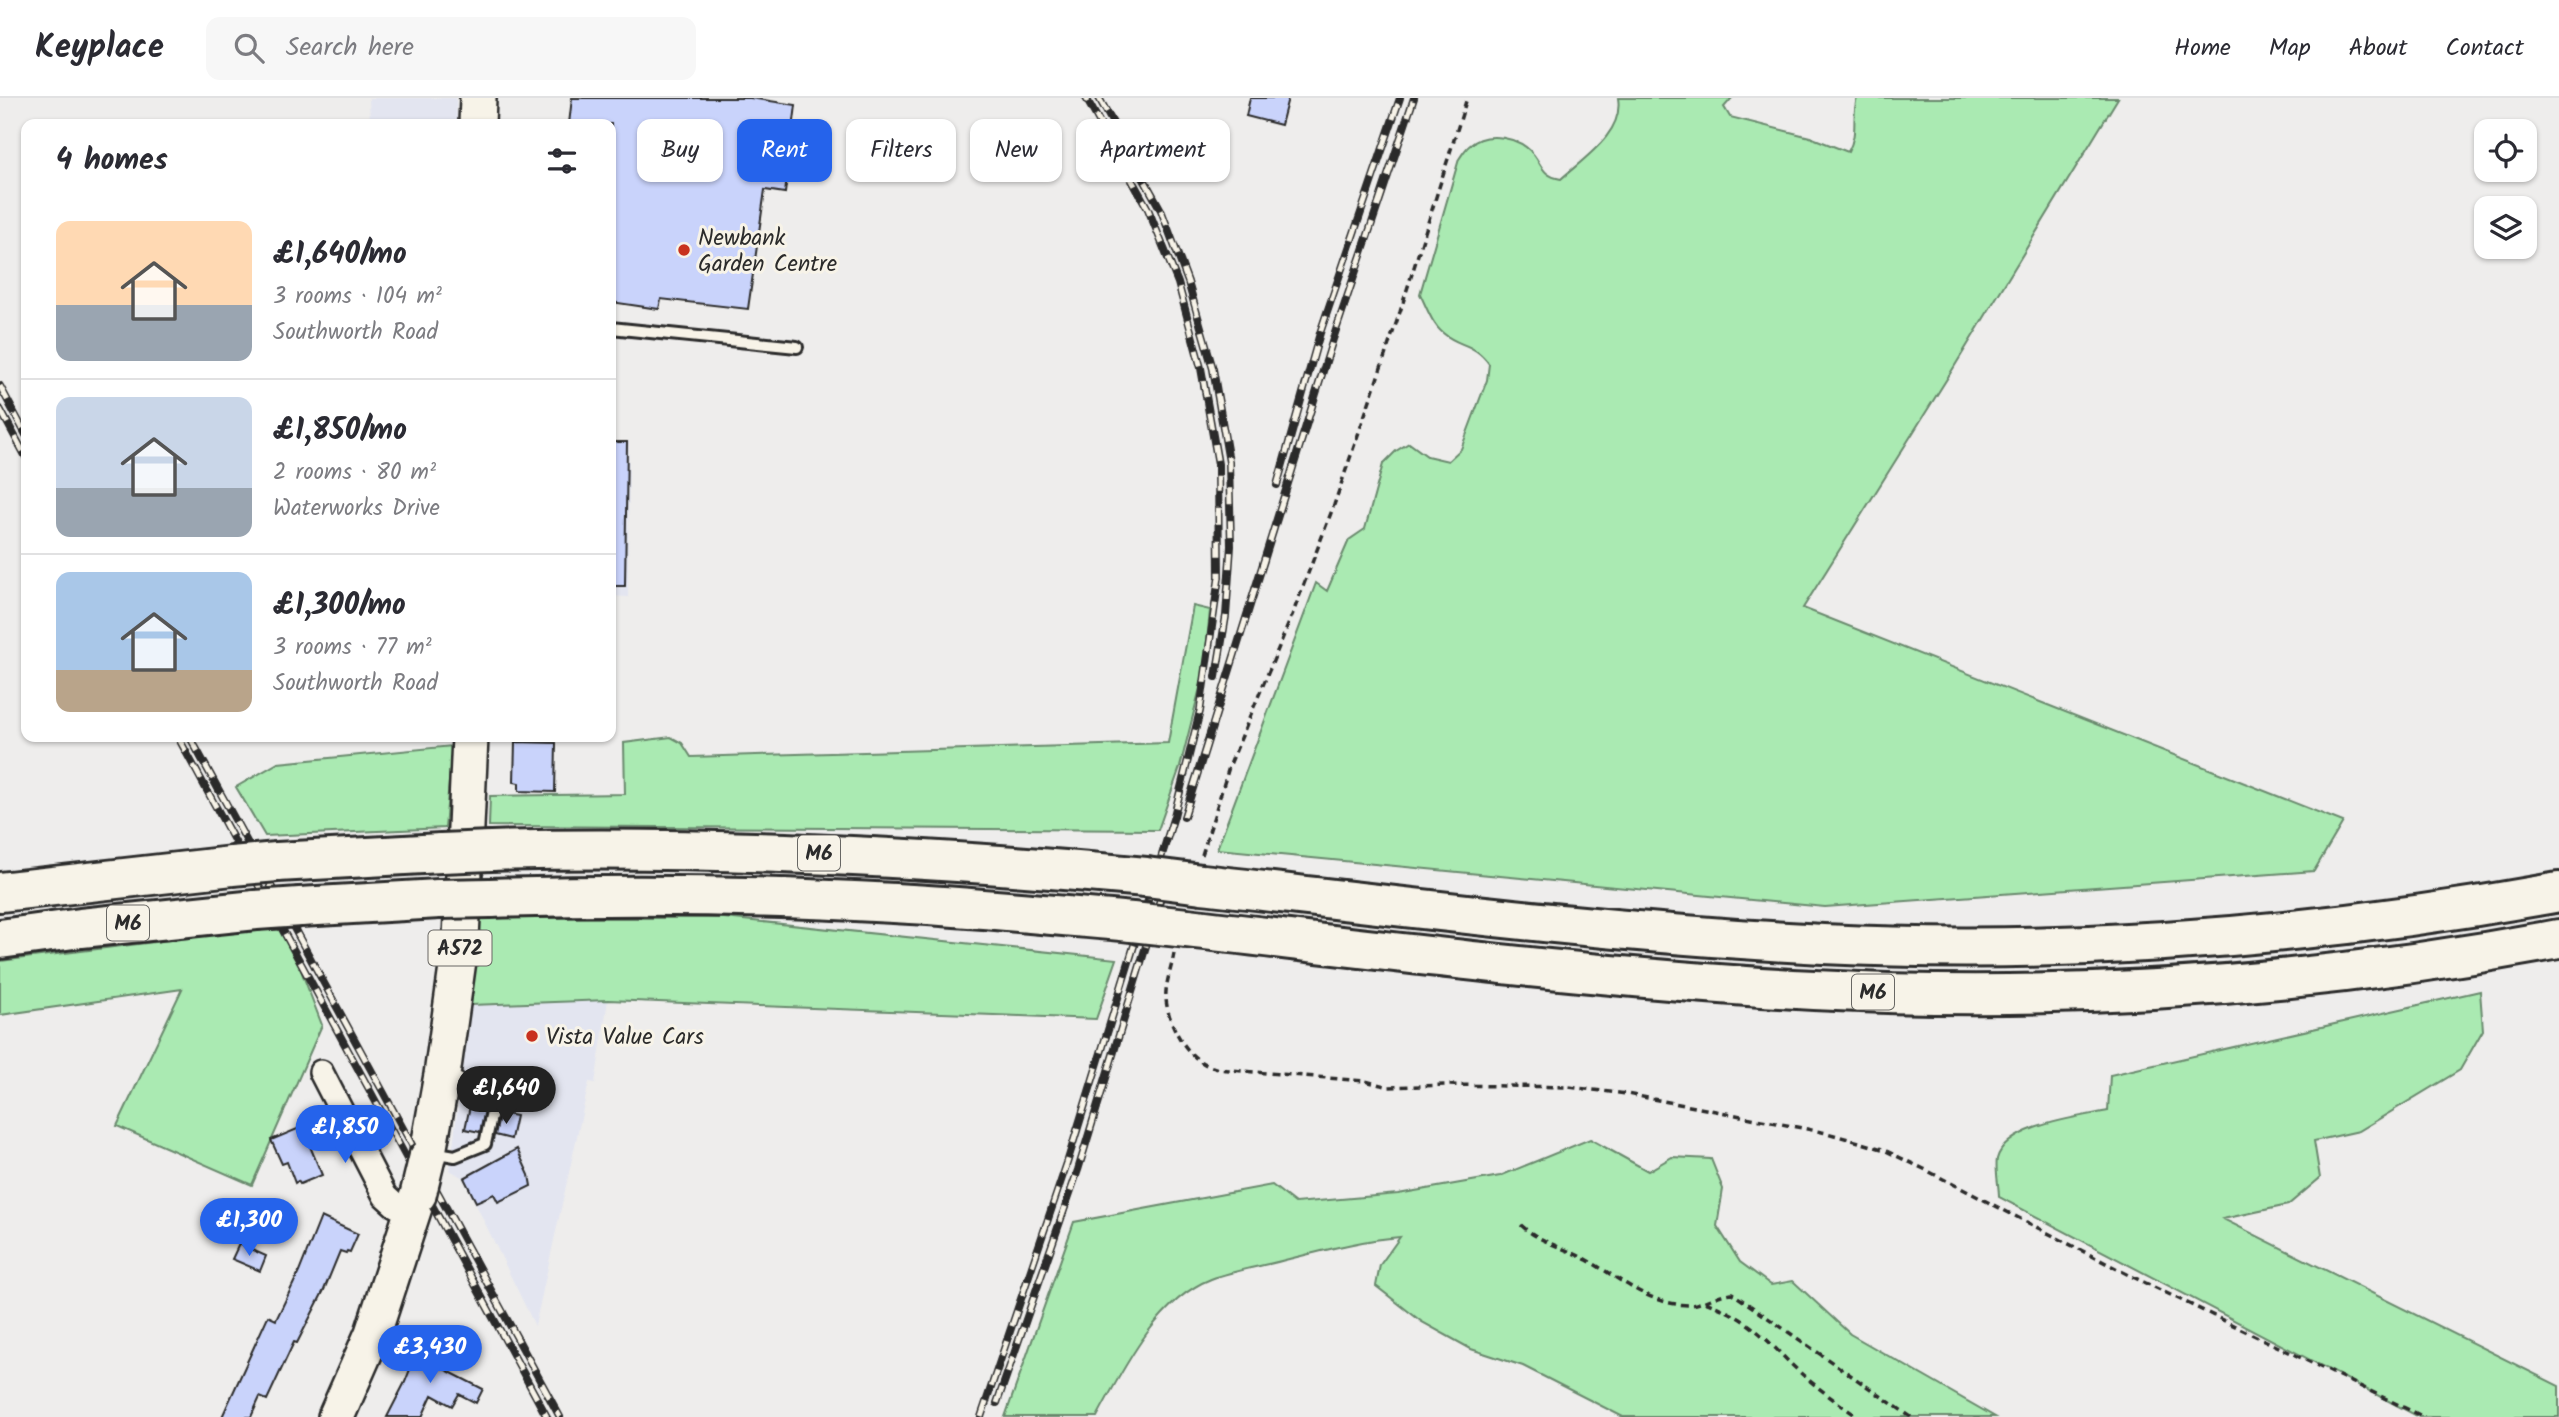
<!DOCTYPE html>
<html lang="en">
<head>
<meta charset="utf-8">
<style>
	:root { --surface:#fff; --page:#f7f7f7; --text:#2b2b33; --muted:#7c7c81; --line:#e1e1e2; --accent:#2563eb }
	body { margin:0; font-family:Kalam,sans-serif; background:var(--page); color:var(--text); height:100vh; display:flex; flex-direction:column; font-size:26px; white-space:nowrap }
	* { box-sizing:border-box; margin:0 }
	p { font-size:23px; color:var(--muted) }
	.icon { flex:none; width:38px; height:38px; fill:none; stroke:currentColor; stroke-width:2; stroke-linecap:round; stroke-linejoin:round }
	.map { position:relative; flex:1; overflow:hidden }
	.sheet { position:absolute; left:21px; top:21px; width:595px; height:623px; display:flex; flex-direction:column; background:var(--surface); border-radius:14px; box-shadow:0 2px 5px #0004 }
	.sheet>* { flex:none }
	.banner { position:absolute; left:637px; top:21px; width:665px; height:63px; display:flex; gap:14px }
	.tools { position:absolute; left:2474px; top:21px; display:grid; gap:14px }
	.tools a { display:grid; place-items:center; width:63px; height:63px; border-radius:14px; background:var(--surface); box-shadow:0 2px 5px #0004; font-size:35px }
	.price { position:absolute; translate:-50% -60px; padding:0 16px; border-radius:24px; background:var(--accent); color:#fff; font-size:23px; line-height:46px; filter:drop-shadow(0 2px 4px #0008) }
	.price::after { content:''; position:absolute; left:50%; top:42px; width:21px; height:16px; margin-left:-10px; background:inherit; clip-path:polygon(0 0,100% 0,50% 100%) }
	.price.on { background:#222; color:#fff }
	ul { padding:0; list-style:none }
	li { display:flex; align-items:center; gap:21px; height:175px; padding:0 35px }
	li+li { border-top:2px solid var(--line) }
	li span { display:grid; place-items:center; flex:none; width:196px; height:140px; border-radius:14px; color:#555 }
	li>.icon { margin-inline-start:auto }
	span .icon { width:84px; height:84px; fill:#fffc; stroke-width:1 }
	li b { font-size:30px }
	h2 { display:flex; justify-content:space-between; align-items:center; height:84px; padding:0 35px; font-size:30px }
	.tag { padding:0 24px; border-radius:14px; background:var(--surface); box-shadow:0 2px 5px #0004; font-size:24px; line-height:63px }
	.tag.on { background:var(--accent); color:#fff }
	header { display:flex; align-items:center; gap:42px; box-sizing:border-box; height:98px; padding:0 35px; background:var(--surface); border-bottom:2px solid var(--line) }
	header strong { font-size:33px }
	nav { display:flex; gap:38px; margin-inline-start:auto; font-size:24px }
	.search { width:490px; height:63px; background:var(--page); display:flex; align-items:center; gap:18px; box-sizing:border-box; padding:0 24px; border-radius:14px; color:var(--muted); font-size:26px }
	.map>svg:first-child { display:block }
</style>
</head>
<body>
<header>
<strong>Keyplace</strong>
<div class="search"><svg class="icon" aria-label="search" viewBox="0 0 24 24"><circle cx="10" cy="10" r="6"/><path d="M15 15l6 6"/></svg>Search here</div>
<nav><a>Home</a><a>Map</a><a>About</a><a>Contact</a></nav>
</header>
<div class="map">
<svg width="2559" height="1319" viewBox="0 0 2559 1319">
	<rect width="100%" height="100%" fill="#eeedec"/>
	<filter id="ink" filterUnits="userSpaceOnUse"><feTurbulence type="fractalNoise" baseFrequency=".0143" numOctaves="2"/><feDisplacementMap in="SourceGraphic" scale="14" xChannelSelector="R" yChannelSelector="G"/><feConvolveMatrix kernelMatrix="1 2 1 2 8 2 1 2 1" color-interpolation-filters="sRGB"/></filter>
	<g filter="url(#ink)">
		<path fill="#e3e5f0" d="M369 0H456L457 26H370Z
			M611 343H629L628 499 611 498Z
			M608 902 595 985 589 984 535 1228 463 1080 450 1072 471 907Z"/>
		<path fill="#aaeab2" stroke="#6a8a6e" stroke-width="2" d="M1618 0H1732L1724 9 1730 19 1810 39 1848 54C1859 34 1851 20 1857 0H2118L1948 279 1803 510 2343 724 2314 773 1825 809 1217 751 1316 485 1327 493 1349 442 1365 431 1383 366 1396 353 1409 345 1427 358 1448 363 1461 351 1487 282 1489 266C1475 245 1459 249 1443 235 1432 226 1426 208 1420 196L1459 61C1462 57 1465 51 1469 48 1487 32 1520 39 1534 57 1543 69 1543 78 1561 81 1584 60 1624 35 1618 0Z
			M1193 508 1210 512 1204 574 1180 669 1158 732 489 728 490 698 625 696 624 645 671 639 682 645 691 659 1168 645Z
			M452 648 445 730 265 738 236 689 278 665Z
			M480 820H724L1117 861 1096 921 608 902 471 907Z
			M284 828 322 927 252 1087 117 1028 182 891 0 917V863Z
			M2480 893 2483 932 2460 972 2359 1033 2314 1043 2320 1080 2288 1107 2223 1121 2559 1288V1319H2419L1999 1099C1999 1088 1995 1071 1997 1061 2006 1027 2079 1019 2108 1013L2110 977Z
			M1590 1041 1648 1073 1672 1059 1711 1061 1723 1091 1717 1128 1740 1164 1771 1187 1793 1183 1850 1236 1995 1319H1623L1523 1268 1471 1251 1422 1224 1376 1188 1380 1167 1400 1139C1362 1142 1325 1152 1289 1161 1264 1168 1235 1172 1211 1181 1157 1202 1123 1271 1097 1319H1005L1074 1124 1272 1087 1295 1105 1398 1096 1500 1078Z"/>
		<path fill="#c9d3fb" stroke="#2b2b2b" stroke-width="2" d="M572 0H750L796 7 785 95 765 92 748 211 661 201 659 211 611 204V26H569Z
			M1250 0H1288L1281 27 1246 18Z
			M611 344H627L625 488H611Z
			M515 644 556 645 555 694 519 693V685L514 684Z
			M470 1008 485 1012 480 1034 465 1031Z
			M500 1015 516 1018 511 1041 495 1037Z
			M302 1029 322 1077 300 1086 298 1083 295 1085 287 1064 282 1066 271 1042Z
			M517 1051 529 1077 531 1088 498 1104 494 1096 476 1104 464 1080Z
			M321 1119 358 1136 350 1154 347 1153 346 1155 340 1153 324 1192 297 1245 294 1244 267 1302 260 1299 251 1319H222L268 1218 276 1222 299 1174Z
			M239 1146 266 1158 260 1173 232 1161Z
			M420 1246 448 1257 442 1270 483 1291 476 1305 459 1296 452 1308 432 1297 422 1319H387L405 1284Z"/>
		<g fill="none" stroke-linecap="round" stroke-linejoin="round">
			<defs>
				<path id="lane" d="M611 230 797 249
					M432 1054 455 1058 485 1046 496 996 472 990 459 981 445 977"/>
				<path id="street" d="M321 974 385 1098 395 1107 413 1116"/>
				<path id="primary" d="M477 26 478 0
					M427 1060 442 977 461 841 470 639
					M336 1319 373 1235 418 1097"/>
				<path id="highway" d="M491 753C710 747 928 759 1146 779
					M277 764 441 755
					M1202 786C1409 809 1615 836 1823 846 2069 858 2317 838 2559 794
					M0 794 232 768
					M490 800C624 796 759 797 894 805 973 809 1053 817 1132 824
					M300 809 439 801
					M1187 830C1396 854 1604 881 1814 892 2062 905 2315 887 2559 841
					M0 841 81 830 256 812"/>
			</defs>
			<use href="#lane" stroke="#2b2b2b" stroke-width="16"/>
			<use href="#street" stroke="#2b2b2b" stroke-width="28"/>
			<use href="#primary" stroke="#2b2b2b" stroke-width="40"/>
			<use href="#highway" stroke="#2b2b2b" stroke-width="44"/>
			<path stroke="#2b2b2b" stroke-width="3.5" stroke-dasharray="7 5" stroke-linecap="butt" d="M1202 757 1229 669 1293 515 1334 407 1400 214 1467 0
				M1174 855C1172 868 1167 881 1166 893 1164 917 1182 953 1203 965 1207 968 1213 969 1218 971L1365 983 1389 989 1447 987 1569 989 1627 996 1731 1016 1827 1035 1859 1044 1882 1051 1924 1071 2129 1177 2424 1319
				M1521 1127C1539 1144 1565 1150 1587 1162 1621 1181 1649 1207 1690 1207 1704 1206 1717 1196 1732 1195L1911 1319
				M1705 1204C1741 1217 1759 1233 1785 1260 1805 1281 1835 1303 1858 1319"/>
			<use href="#lane" stroke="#f7f3e8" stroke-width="10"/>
			<use href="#street" stroke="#f7f3e8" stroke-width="23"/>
			<use href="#primary" stroke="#f7f3e8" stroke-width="35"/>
			<use href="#highway" stroke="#f7f3e8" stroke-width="38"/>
			<defs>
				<path id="rail" d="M1099 0 1161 112 1188 184 1213 271 1229 364 1231 448 1226 518 1216 579
					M0 288 26 337
					M0 311 26 359
					M1277 387 1320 235 1400 0
					M178 639 547 1319
					M190 639 560 1319
					M1184 719 1333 241 1414 0
					M997 1305 1078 1072 1163 792
					M981 1319 1067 1065 1174 718 1200 613 1219 479 1218 366 1201 270 1178 185 1148 111 1086 0"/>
			</defs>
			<use href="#rail" stroke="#2b2b2b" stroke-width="8"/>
			<use href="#rail" stroke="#f7f3e8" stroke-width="5" stroke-dasharray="16" stroke-linecap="butt"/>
			<defs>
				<path id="primary-bridge" d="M418 1097 427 1060"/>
				<path id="highway-bridge" d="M441 755 491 753
					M232 768 277 764
					M1146 779 1202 786
					M439 801 490 800
					M256 812 300 809
					M1132 824 1187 830"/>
			</defs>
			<use href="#primary-bridge" stroke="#2b2b2b" stroke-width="40" stroke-linecap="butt"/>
			<use href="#highway-bridge" stroke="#2b2b2b" stroke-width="44" stroke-linecap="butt"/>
			<use href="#primary-bridge" stroke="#f7f3e8" stroke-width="35"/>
			<use href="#highway-bridge" stroke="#f7f3e8" stroke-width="38"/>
		</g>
	</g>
	<g fill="#c8321e" stroke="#f7f3e8" stroke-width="2.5">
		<circle cx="684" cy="152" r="7"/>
		<circle cx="532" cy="938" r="7"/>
	</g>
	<g text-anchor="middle" stroke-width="6" stroke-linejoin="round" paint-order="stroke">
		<g fill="#f7f3e8" stroke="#686764" stroke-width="2">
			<rect x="798" y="737.5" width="42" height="35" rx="5"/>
			<rect x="107" y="807.5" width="42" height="35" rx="5"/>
			<rect x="428.5" y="832.5" width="63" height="35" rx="5"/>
			<rect x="1852" y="876.5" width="42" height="35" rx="5"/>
		</g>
		<g font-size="21" font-weight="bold" fill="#2b2b2b">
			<text x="819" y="762">M6</text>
			<text x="128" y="832">M6</text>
			<text x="460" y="857">A572</text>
			<text x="1873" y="901">M6</text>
		</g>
		<g font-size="23" fill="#2b2b2b" stroke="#f7f3e8" text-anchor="start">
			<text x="698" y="147">Newbank<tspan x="698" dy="26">Garden Centre</tspan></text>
			<text x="546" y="946">Vista Value Cars</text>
		</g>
	</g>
</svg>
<div class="tools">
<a><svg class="icon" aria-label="locate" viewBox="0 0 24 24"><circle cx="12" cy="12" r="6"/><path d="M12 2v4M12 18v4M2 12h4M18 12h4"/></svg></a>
<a><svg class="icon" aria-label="layers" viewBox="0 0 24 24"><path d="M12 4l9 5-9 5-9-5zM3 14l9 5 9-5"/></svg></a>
</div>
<b class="price on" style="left:506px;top:1028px">£1,640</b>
<b class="price" style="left:345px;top:1067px">£1,850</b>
<b class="price" style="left:249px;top:1160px">£1,300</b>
<b class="price" style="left:430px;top:1287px">£3,430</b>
<div class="banner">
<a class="tag">Buy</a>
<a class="tag on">Rent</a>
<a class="tag">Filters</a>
<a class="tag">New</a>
<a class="tag">Apartment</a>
</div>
<section class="sheet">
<h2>4 homes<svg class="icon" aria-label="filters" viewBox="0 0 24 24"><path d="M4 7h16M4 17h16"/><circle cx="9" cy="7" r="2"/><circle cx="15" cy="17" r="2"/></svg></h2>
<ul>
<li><span style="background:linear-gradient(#ffd9b3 60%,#9aa5b1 0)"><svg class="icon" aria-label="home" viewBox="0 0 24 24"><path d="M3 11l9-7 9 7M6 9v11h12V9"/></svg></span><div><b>£1,640/mo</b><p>3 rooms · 104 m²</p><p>Southworth Road</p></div></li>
<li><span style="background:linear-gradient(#c9d6e8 65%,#9aa5b1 0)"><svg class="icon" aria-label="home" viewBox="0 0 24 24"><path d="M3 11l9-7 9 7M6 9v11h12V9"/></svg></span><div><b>£1,850/mo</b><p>2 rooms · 80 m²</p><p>Waterworks Drive</p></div></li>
<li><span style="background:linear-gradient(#a9c7e8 70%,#b9a48a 0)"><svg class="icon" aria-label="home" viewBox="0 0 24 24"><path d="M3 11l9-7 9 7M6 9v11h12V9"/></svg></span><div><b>£1,300/mo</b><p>3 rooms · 77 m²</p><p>Southworth Road</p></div></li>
</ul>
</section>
</div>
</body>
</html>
